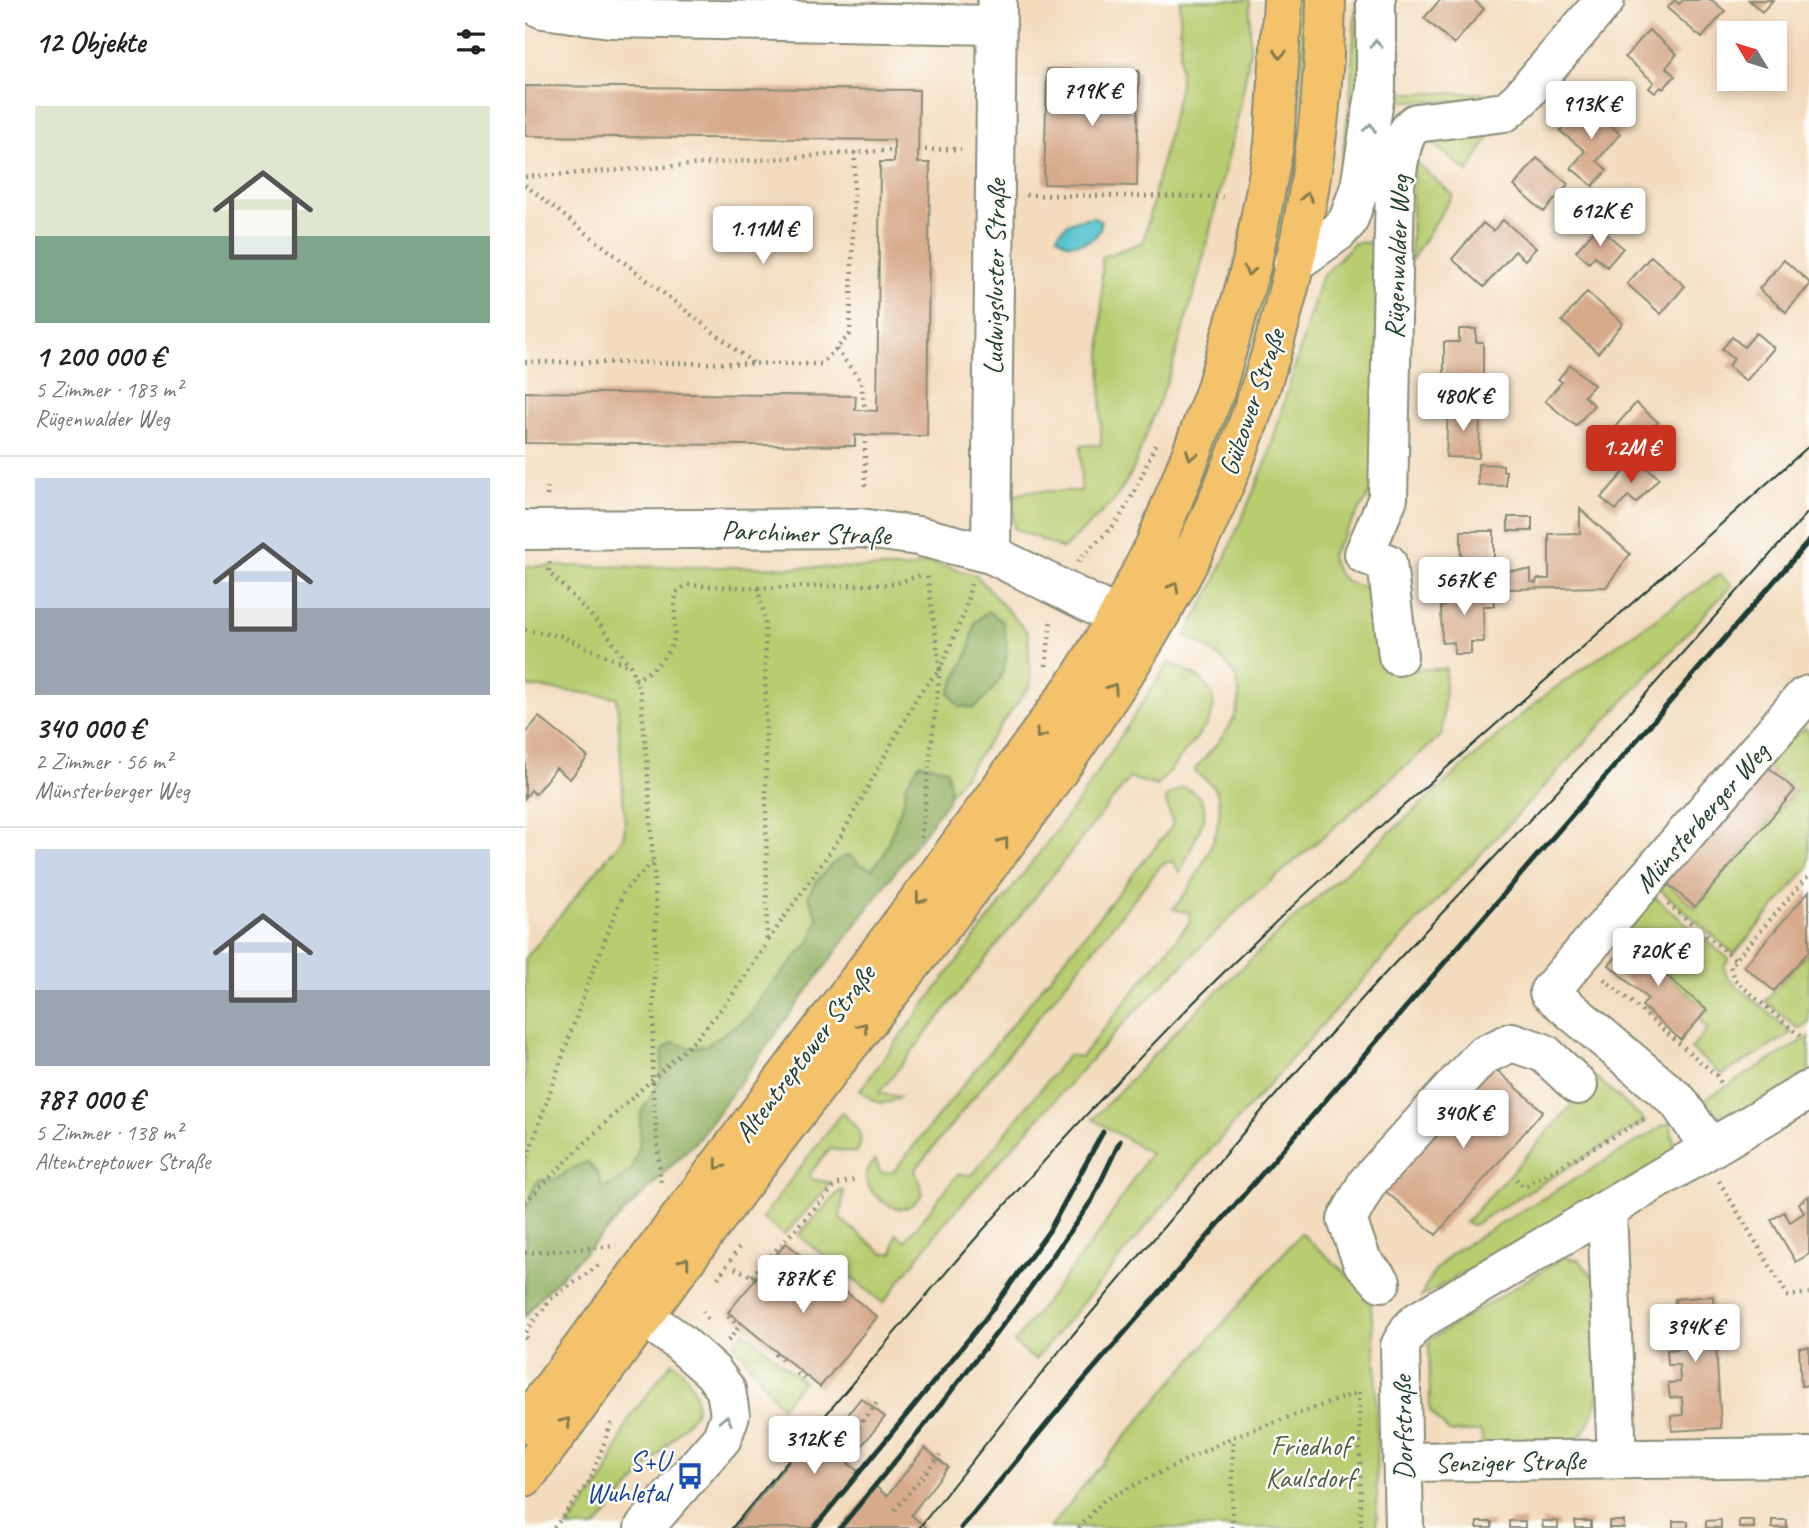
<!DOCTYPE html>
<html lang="de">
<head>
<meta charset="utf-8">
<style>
	:root { --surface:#fff; --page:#f6f6f6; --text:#222; --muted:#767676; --line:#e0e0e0; --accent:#c8321e }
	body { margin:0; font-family:Caveat,sans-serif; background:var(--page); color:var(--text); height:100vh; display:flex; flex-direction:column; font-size:26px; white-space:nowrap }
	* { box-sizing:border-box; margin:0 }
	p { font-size:23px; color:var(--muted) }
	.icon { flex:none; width:38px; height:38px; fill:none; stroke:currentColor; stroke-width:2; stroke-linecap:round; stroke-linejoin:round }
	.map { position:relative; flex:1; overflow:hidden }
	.sheet { display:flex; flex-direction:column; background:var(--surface); width:525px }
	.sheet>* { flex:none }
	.needle { width:46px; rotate:308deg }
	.buttons { position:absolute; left:1192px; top:21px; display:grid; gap:14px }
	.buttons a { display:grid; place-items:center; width:70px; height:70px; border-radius:0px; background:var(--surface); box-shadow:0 4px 10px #0003; font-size:35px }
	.price { position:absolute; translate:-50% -60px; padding:0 16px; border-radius:7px; background:#fff; color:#222; font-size:23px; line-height:46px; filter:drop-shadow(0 2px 4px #0008) }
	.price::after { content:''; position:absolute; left:50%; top:42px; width:21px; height:16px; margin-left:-10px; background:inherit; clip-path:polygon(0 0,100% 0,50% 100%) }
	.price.active { background:var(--accent); color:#fff }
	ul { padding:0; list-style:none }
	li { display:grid; align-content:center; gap:14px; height:371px; padding:0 35px }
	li+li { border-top:2px solid var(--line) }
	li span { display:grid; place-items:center; height:217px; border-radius:0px; color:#555 }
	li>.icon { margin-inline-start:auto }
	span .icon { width:126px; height:126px; fill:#fffc; stroke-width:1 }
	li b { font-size:30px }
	h2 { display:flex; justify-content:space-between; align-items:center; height:84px; padding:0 35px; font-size:30px }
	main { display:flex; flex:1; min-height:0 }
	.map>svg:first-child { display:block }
</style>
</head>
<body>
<main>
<section class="sheet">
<h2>12 Objekte<svg class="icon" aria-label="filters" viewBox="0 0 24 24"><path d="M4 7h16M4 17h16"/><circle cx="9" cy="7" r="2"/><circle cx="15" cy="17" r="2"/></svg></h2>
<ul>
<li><span style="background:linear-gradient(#dfe7d0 60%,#7fa58c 0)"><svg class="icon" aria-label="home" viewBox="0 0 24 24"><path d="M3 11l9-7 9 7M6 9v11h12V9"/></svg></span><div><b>1 200 000 €</b><p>5 Zimmer · 183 m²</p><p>Rügenwalder Weg</p></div></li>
<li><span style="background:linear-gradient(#c9d6e8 60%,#9aa5b1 0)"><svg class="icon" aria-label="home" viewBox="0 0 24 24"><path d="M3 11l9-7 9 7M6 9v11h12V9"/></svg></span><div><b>340 000 €</b><p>2 Zimmer · 56 m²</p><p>Münsterberger Weg</p></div></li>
<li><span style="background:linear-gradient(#c9d6e8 65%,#9aa5b1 0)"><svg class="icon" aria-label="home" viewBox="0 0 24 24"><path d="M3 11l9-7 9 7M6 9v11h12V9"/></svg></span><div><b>787 000 €</b><p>5 Zimmer · 138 m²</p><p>Altentreptower Straße</p></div></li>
</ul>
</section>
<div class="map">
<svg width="1284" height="1528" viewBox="0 0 1284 1528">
	<rect width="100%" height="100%" fill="#fdfcf7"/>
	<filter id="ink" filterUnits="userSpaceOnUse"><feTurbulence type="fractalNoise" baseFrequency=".0143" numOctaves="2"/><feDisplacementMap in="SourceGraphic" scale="14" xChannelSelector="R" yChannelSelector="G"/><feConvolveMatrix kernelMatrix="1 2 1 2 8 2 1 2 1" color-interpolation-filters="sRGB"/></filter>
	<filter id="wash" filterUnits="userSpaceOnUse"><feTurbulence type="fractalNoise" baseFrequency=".00686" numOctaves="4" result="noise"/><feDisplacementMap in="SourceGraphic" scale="28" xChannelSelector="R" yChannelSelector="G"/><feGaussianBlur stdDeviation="1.57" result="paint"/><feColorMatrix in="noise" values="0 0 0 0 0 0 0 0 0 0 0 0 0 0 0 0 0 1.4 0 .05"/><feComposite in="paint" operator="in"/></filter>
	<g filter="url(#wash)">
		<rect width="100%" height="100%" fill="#f3dbbd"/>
		<path fill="#b8cc6f" stroke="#6c8452" stroke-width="2" d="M655 0H725V51L715 108 674 275 646 371 607 472 589 501 538 549 489 528 488 496 505 491H556V445H576L577 257 618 242 655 85Z
			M773 0H783C777 100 766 198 743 296 723 380 690 459 656 537L645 532Z
			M831 0H842L829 141 811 203 825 100Z
			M853 93H960L961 101H861Z
			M969 129 943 172 902 139Z
			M889 161 928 195 885 262Z
			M857 242 853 481 806 555C811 584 829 585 854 590L863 669H921L917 735 718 905 600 1022 421 1221 358 1303 273 1235 316 1190 319 1192 315 1219 358 1253H368L371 1234 380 1241 433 1174 447 1175 543 1055 556 1057 664 923 665 913 648 909C669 887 706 821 691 791 687 783 679 779 671 773L670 769C682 755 696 741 705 726 732 679 696 655 661 635L687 588 742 460 796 278 829 243Z
			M403 562 451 575 503 633 506 684 173 1139 16 1296 0 1317V959L98 838 100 827 92 697 0 686V566L385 568Z
			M1195 574 1207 585 824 995 679 1157 510 1360 489 1343 579 1226 625 1153 568 1119 662 1020 764 923 980 729 1024 692Z
			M644 662C672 674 703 691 681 726L632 786 605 778 354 1093 375 1097C358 1108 349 1103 335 1090L555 799Z
			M1280 728 1284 732V867L1209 954 1134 889 1140 882 1170 907 1270 791 1241 765 1260 743Z
			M660 788C675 793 681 804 679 819L655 873 647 861 637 864 390 1170 398 1193C384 1214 370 1212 352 1197 347 1192 342 1186 341 1178 340 1171 346 1164 350 1159L356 1173 368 1172 648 825 640 798 655 789Z
			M1128 896 1204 959 1199 966 1202 977 1267 1033 1197 1075 1166 1049 1183 1028 1174 1020 1182 1010 1142 976 1148 969 1100 927Z
			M1284 951V1023L1274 1029 1240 1001Z
			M1284 1037V1074L1204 1122 1177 1101Z
			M1072 1078 1120 1121 948 1225 940 1223Z
			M317 1112C329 1124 343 1136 331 1153L305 1149 286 1172 285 1179 307 1183 259 1235 237 1218Z
			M1145 1122 1151 1154 896 1297C904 1276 915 1263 933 1249Z
			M776 1233 845 1295 851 1364 852 1528H525L570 1472Z
			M1039 1257 1054 1260 1072 1281C1073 1315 1077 1358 1074 1391 1073 1409 1060 1433 1047 1445L958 1446 956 1432H924L905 1411 904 1340Z
			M220 1331 278 1381 256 1407 209 1343Z
			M147 1362C163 1372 175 1394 170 1413L70 1528H42L81 1476 103 1420Z"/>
		<path fill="#92b062" stroke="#58764b" stroke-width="2" d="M463 611 477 621C488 659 479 684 449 708L434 706 424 693 444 652 450 622Z
			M395 763 422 769 425 788 423 800 173 1139 16 1296 0 1317V1211C8 1201 3 1191 14 1180L31 1179 50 1167 63 1162 73 1174 77 1188 90 1183 107 1169 114 1146 116 1112 135 1081 138 1050 148 1042 166 1048 182 1045 225 1015 236 996 285 942 293 918 283 896C291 881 307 858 325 855L334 864 347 869 358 856 379 800 381 785Z"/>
		<path fill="#56c3cd" stroke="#3a8080" stroke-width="2" d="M569 217 576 222C576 241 557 244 541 243L532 236C539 222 554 218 569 217Z"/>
		<g id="blocks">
			<path fill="#d7aa8c" d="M915 0H949L959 9 929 44 899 18Z
				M1150 0 1154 4 1158 0H1187L1200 11 1177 38 1142 8Z
				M1224 0H1248L1237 12Z
				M1124 30 1152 54 1141 68 1150 76 1138 89 1136 87 1130 93 1124 88 1129 82 1100 57Z
				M522 69 614 71 612 186 519 184Z
				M0 86 394 90 393 163H405L402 436 330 435V446L0 443V392L331 396 330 410 352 411 355 162H369V140L0 136Z
				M1059 104 1071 113 1077 107 1090 119 1084 125 1095 134 1072 161 1082 170 1068 186 1046 168 1060 151 1035 131Z
				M1012 158 1043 184 1019 212 989 186Z
				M978 220 1011 248 1000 260 990 251 959 287 927 259 958 223 968 231Z
				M1073 226 1098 248 1082 267 1070 256 1064 263 1051 251Z
				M1126 256 1160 286 1136 314 1102 284Z
				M1259 260 1284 282V286L1261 312 1234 289Z
				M1062 292 1098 323 1073 353 1037 321Z
				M934 329H951V342H958V379H919V342H934Z
				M1231 333 1249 348 1221 381 1203 366 1209 359 1197 349 1207 337 1219 347Z
				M1045 365 1069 385 1059 396 1069 405 1051 426 1020 401 1037 382 1033 379Z
				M1111 403 1133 422 1106 454 1083 435Z
				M923 408 955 409 954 458 921 457Z
				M1111 459 1134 478 1111 503 1103 496 1091 510 1076 498Z
				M953 464 978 465V471H981V486L953 485Z
				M1055 509 1105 554 1081 587 979 589V586L941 585V571H936V531H969V571L1006 570V582L1011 583 1012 579H1024V534L1055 533Z
				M983 517H1007V531H983Z
				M918 589H968L969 606H958L959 642H946V654H929V642L917 643 916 607 919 606Z
				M14 717 63 757 45 779 31 768 10 794 6 790 0 798V734Z
				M1241 765 1270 790 1170 907 1140 882Z
				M1284 891V951L1249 991 1219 966Z
				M1110 936 1148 969 1142 976 1182 1010 1156 1040 1117 1006 1123 999 1084 965Z
				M965 1064 1018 1111 911 1235 857 1188Z
				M1284 1196V1254L1271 1262 1246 1220 1259 1212 1265 1222 1279 1213 1274 1203Z
				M261 1243 352 1317 295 1387 203 1312Z
				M1188 1296 1196 1428 1147 1431 1146 1416 1158 1415 1157 1397 1145 1398 1143 1383 1155 1382 1154 1365H1143L1142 1350 1153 1349 1152 1332H1141L1140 1317 1151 1316 1150 1299Z
				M1284 1347V1385L1276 1386 1274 1348Z
				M336 1398 360 1417 323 1463 334 1472 288 1528H210L287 1434 299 1444Z
				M400 1448 423 1467 386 1515 402 1528H316L350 1486 362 1496Z
				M1196 1520V1528H1181V1521Z
				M1214 1520H1229V1528H1214Z
				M1247 1520H1262V1528H1247Z
				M984 1521H1000V1528H984Z
				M1017 1521H1033V1528H1018Z
				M1050 1521H1066V1528H1051Z
				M1084 1521H1099V1528H1084Z
				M1148 1521H1163V1528H1148Z
				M952 1522H967V1528H952Z"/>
		</g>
	</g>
	<g filter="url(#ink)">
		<use href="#blocks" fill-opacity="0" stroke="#898c78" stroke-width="2"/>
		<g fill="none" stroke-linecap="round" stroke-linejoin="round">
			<defs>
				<path id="minor" d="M0 0 18 9 85 18 472 25
					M768 264 813 232 823 221 835 187 851 88V0
					M0 530 335 528 393 536 466 554 593 617
					M466 554 472 0
					M873 656 862 563 839 554 863 498 870 185C874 165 874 135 891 123L980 112 995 99 1080 0
					M1185 1148 1153 1101 1024 992 1279 697 1284 695
					M1082 1210 1092 1459
					M856 1282 837 1261 822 1220 842 1183 957 1056 987 1042 1019 1053 1053 1085
					M95 1299 153 1341 188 1372 201 1390 205 1415 197 1438 119 1528
					M877 1462 1284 1457
					M879 1528 875 1346 884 1330 893 1321 1284 1090"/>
				<path id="major" d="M0 1424 412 876 555 678 593 617 630 545 666 455 690 391 727 263 749 145 758 0
					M0 1477C100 1344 196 1208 299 1077 411 932 530 789 625 632 736 447 798 216 801 0"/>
			</defs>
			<use href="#minor" stroke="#898c78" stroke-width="42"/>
			<use href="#major" stroke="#898c78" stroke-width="42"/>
			<path stroke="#898c78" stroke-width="4.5" stroke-dasharray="2 5" stroke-linecap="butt" d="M393 150 436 149
				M330 152 325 334 311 349 336 381 340 410
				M0 177 369 150
				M0 185 228 363
				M501 195 698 197
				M0 362 296 364 311 349
				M340 435V490
				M22 487V498
				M24 562V572L75 625 105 666 115 690 122 760 131 907 127 1081 136 1185
				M553 562C563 548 576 539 587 527 604 508 620 469 630 445
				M233 588 240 620 242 942 316 836 395 692 415 669 402 573
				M0 630 36 636 104 666
				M521 666 526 619
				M110 680C126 672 144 657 149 639 152 627 148 608 151 593L161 585 233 588 369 584 399 574
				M396 838 415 669 440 611 446 584
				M1143 904 1210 959
				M1079 979 1191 1075 1196 1083
				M1275 1036 1209 979 1205 966 1284 875
				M0 1164 62 986 99 891 128 862
				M991 1179 999 1187 1121 1118
				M1194 1181 1263 1296 1284 1293
				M0 1202 80 1123 171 1039 206 997 242 943
				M0 1253 91 1246
				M210 1268 231 1278
				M227 1276 311 1185 332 1179
				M193 1278 214 1248
				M178 1311 183 1320
				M203 1316 210 1322 212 1319
				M0 1332 26 1299 77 1263
				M0 1337 4 1341
				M203 1341 217 1323
				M250 1354 258 1361 260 1358
				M272 1373 281 1380 283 1377
				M306 1459 352 1403
				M370 1510 415 1455
				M29 1528 65 1481 88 1419
				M554 1528 579 1500 708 1437 834 1392 836 1528
				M707 1528 708 1437"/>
			<use href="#minor" stroke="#fff" stroke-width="38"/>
			<use href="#major" stroke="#f3c26a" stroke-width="38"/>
			<path stroke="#1f3d34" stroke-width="2" d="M207 1528C362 1340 517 1153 690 981 773 898 862 820 951 742 1062 644 1173 546 1284 446
				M394 1528 540 1344 740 1107 852 982 1078 742 1284 511"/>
			<path stroke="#1f3d34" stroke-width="5" d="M289 1528 460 1319 524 1231 578 1132
				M315 1528 399 1426 494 1304 567 1200 595 1141
				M436 1528 544 1397 1284 541"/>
		</g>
		<defs><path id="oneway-chevron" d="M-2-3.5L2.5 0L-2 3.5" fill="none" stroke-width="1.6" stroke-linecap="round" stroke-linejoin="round" transform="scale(1.75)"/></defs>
		<g stroke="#8f9e9a">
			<use href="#oneway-chevron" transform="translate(851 44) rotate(-90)"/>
			<use href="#oneway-chevron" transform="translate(845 128) rotate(-81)"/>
			<use href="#oneway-chevron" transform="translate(201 1420) rotate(-78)"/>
		</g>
		<g stroke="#7e794c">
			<use href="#oneway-chevron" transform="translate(755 54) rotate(94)"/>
			<use href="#oneway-chevron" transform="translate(782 197) rotate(-80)"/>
			<use href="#oneway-chevron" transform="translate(724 271) rotate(105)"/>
			<use href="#oneway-chevron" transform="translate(666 455) rotate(111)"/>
			<use href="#oneway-chevron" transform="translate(649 587) rotate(-61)"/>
			<use href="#oneway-chevron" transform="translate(588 688) rotate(-57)"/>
			<use href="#oneway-chevron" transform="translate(515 734) rotate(125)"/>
			<use href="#oneway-chevron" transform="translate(479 842) rotate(-53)"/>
			<use href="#oneway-chevron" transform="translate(395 899) rotate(127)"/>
			<use href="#oneway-chevron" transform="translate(338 1027) rotate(-52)"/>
			<use href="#oneway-chevron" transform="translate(194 1165) rotate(127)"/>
			<use href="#oneway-chevron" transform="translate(160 1262) rotate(-54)"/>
			<use href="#oneway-chevron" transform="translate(41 1422) rotate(-53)"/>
		</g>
	</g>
	<defs>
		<symbol id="bus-bare" viewBox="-9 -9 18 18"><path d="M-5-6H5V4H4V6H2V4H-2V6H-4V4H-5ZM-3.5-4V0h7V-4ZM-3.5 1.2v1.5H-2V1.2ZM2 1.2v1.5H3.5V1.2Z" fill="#1a4fb4" stroke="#fdfcf7" stroke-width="2.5" paint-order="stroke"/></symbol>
	</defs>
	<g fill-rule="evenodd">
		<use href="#bus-bare" x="146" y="1457" width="38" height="38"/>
	</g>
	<g text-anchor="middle" stroke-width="5" stroke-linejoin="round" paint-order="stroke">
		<g font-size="28" fill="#1f3d34" stroke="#fdfcf7">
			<text transform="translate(871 257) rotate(-88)" y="10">Rügenwalder Weg</text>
			<text transform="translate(469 277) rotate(-89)" y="10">Ludwigsluster Straße</text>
			<text transform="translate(726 402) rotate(-71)" y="10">Gülzower Straße</text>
			<text transform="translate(281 532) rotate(2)" y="10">Parchimer Straße</text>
			<text transform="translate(1176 817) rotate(-49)" y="10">Münsterberger Weg</text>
			<text transform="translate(279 1053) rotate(-53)" y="10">Altentreptower Straße</text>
			<text transform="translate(877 1428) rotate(-91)" y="10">Dorfstraße</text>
			<text transform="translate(985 1461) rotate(-1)" y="10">Senziger Straße</text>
		</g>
		<g font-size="28" fill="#456143" stroke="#fdfcf7">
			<text x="785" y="1455">Friedhof<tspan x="785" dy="32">Kaulsdorf</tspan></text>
		</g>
		<g font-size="28" fill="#164399" stroke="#fdfcf7" text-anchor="end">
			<text x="144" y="1470">S+U<tspan x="144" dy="32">Wuhletal</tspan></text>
		</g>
	</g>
</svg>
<div class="buttons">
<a><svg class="needle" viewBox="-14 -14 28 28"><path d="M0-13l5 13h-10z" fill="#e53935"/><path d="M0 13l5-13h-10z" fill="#767676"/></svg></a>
</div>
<b class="price" style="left:567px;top:128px">719K €</b>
<b class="price" style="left:1066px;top:141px">913K €</b>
<b class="price" style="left:1075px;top:248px">612K €</b>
<b class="price" style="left:238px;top:266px">1.11M €</b>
<b class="price" style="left:938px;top:433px">480K €</b>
<b class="price active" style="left:1106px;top:485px">1.2M €</b>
<b class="price" style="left:939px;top:617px">567K €</b>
<b class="price" style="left:1133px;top:988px">720K €</b>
<b class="price" style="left:938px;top:1150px">340K €</b>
<b class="price" style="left:278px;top:1315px">787K €</b>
<b class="price" style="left:1170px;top:1364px">394K €</b>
<b class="price" style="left:289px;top:1476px">312K €</b>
</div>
</main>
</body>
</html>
